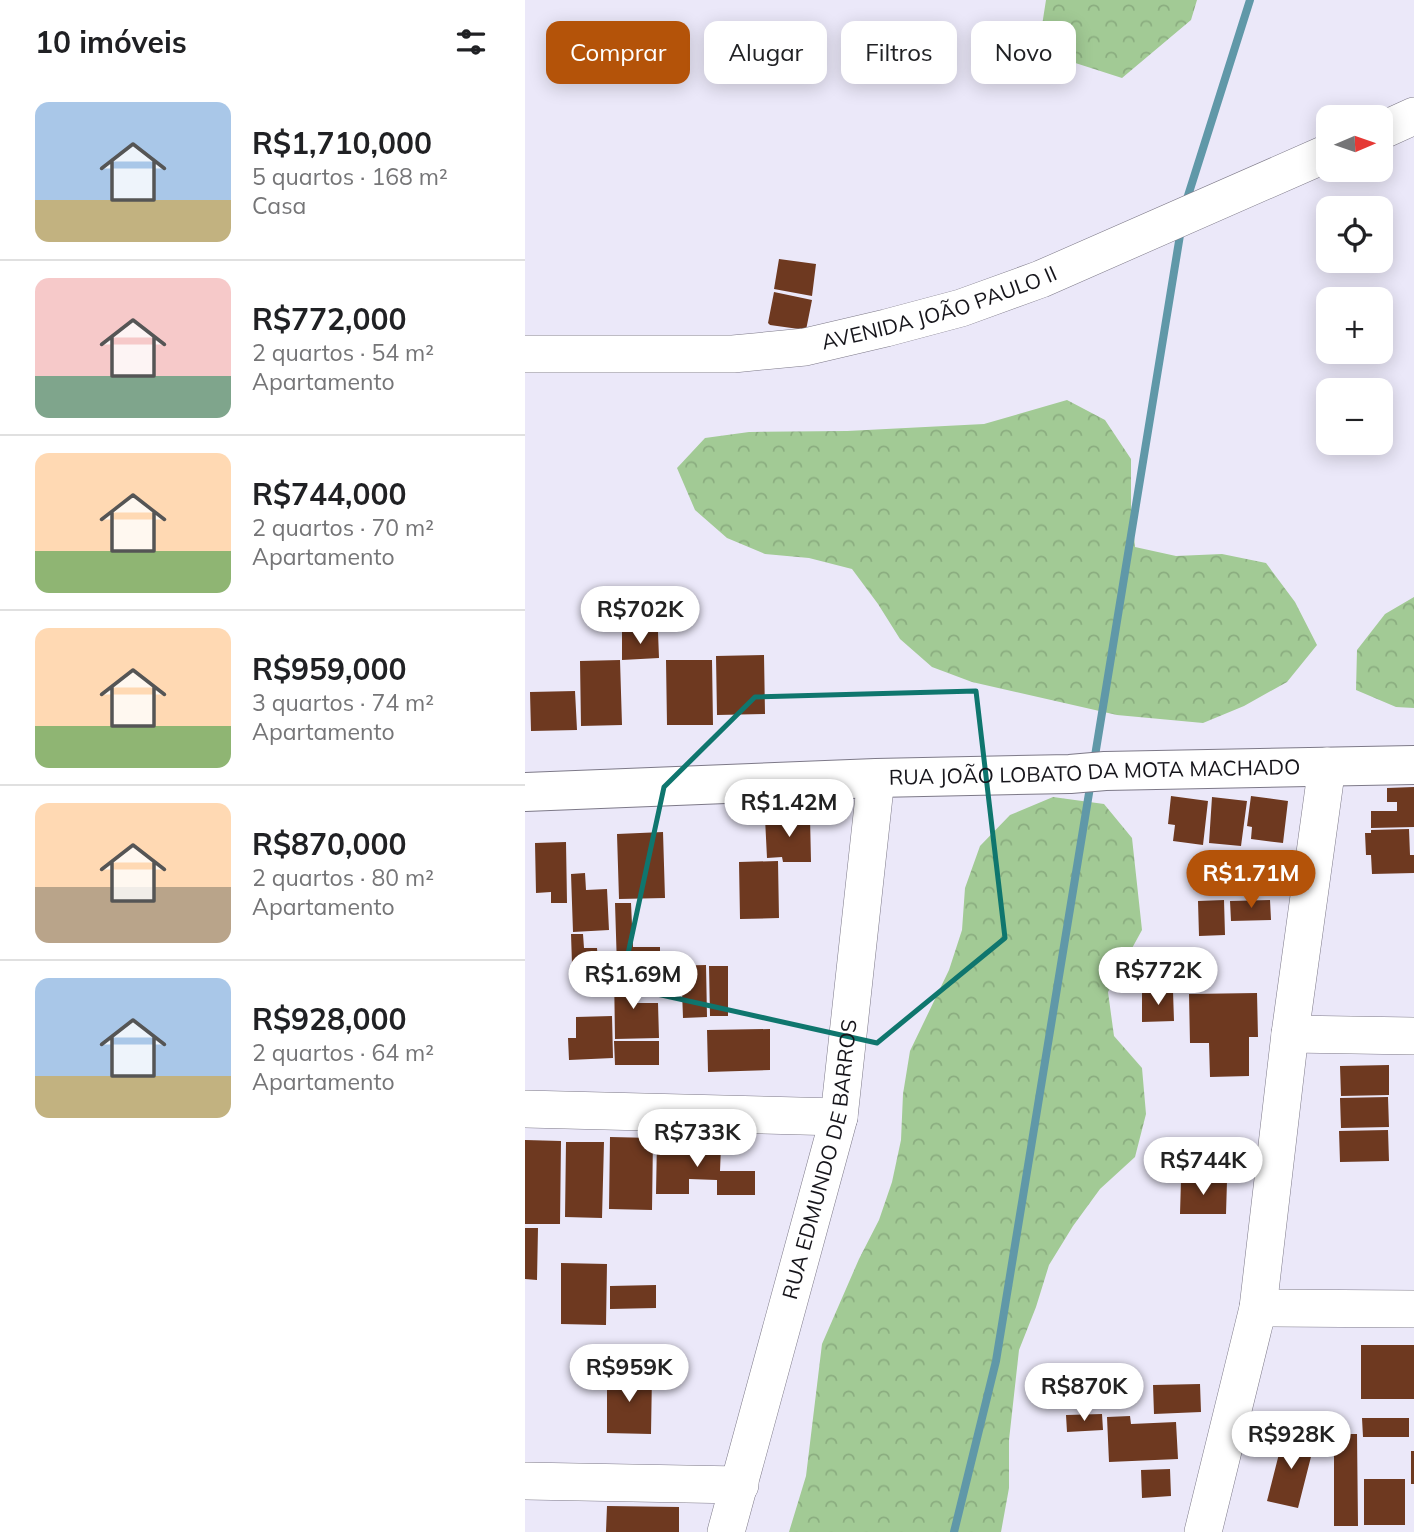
<!DOCTYPE html>
<html lang="pt">
<head>
<meta charset="utf-8">
<style>
	:root { --surface:#fff; --page:#f6f6f6; --text:#202124; --muted:#757577; --line:#e0e0e0; --accent:#b45309 }
	body { margin:0; font-family:Mulish,sans-serif; background:var(--page); color:var(--text); height:100vh; display:flex; flex-direction:column; font-size:26px; white-space:nowrap }
	* { box-sizing:border-box; margin:0 }
	p { font-size:23px; color:var(--muted) }
	.icon { flex:none; width:38px; height:38px; fill:none; stroke:currentColor; stroke-width:2; stroke-linecap:round; stroke-linejoin:round }
	.map { position:relative; flex:1; overflow:hidden }
	.drawer { display:flex; flex-direction:column; background:var(--surface); width:525px }
	.drawer>* { flex:none }
	.banner { position:absolute; left:21px; top:21px; width:665px; height:63px; display:flex; gap:14px }
	.needle { width:46px; rotate:88deg }
	.tools { position:absolute; left:791px; top:105px; display:grid; gap:14px }
	.tools a { display:grid; place-items:center; width:77px; height:77px; border-radius:14px; background:var(--surface); box-shadow:0 4px 18px #0003; font-size:35px }
	.price { position:absolute; translate:-50% -60px; padding:0 16px; border-radius:24px; background:#fff; color:#222; font-size:23px; line-height:46px; filter:drop-shadow(0 2px 4px #0008) }
	.price::after { content:''; position:absolute; left:50%; top:42px; width:21px; height:16px; margin-left:-10px; background:inherit; clip-path:polygon(0 0,100% 0,50% 100%) }
	.price.on { background:var(--accent); color:#fff }
	ul { padding:0; list-style:none }
	li { display:flex; align-items:center; gap:21px; height:175px; padding:0 35px }
	li+li { border-top:2px solid var(--line) }
	li span { display:grid; place-items:center; flex:none; width:196px; height:140px; border-radius:14px; color:#555 }
	li>.icon { margin-inline-start:auto }
	span .icon { width:84px; height:84px; fill:#fffc; stroke-width:1 }
	li b { font-size:30px }
	h2 { display:flex; justify-content:space-between; align-items:center; height:84px; padding:0 35px; font-size:30px }
	.chip { padding:0 24px; border-radius:14px; background:var(--surface); box-shadow:0 4px 18px #0003; font-size:24px; line-height:63px }
	.chip.on { background:var(--accent); color:#fff }
	main { display:flex; flex:1; min-height:0 }
	.map>svg:first-child { display:block }
</style>
</head>
<body>
<main>
<section class="drawer">
<h2>10 imóveis<svg class="icon" aria-label="filters" viewBox="0 0 24 24"><path d="M4 7h16M4 17h16"/><circle cx="9" cy="7" r="2"/><circle cx="15" cy="17" r="2"/></svg></h2>
<ul>
<li><span style="background:linear-gradient(#a9c7e8 70%,#c2b280 0)"><svg class="icon" aria-label="home" viewBox="0 0 24 24"><path d="M3 11l9-7 9 7M6 9v11h12V9"/></svg></span><div><b>R$1,710,000</b><p>5 quartos · 168 m²</p><p>Casa</p></div></li>
<li><span style="background:linear-gradient(#f6c9c9 70%,#7fa58c 0)"><svg class="icon" aria-label="home" viewBox="0 0 24 24"><path d="M3 11l9-7 9 7M6 9v11h12V9"/></svg></span><div><b>R$772,000</b><p>2 quartos · 54 m²</p><p>Apartamento</p></div></li>
<li><span style="background:linear-gradient(#ffd9b3 70%,#8fb573 0)"><svg class="icon" aria-label="home" viewBox="0 0 24 24"><path d="M3 11l9-7 9 7M6 9v11h12V9"/></svg></span><div><b>R$744,000</b><p>2 quartos · 70 m²</p><p>Apartamento</p></div></li>
<li><span style="background:linear-gradient(#ffd9b3 70%,#8fb573 0)"><svg class="icon" aria-label="home" viewBox="0 0 24 24"><path d="M3 11l9-7 9 7M6 9v11h12V9"/></svg></span><div><b>R$959,000</b><p>3 quartos · 74 m²</p><p>Apartamento</p></div></li>
<li><span style="background:linear-gradient(#ffd9b3 60%,#b9a48a 0)"><svg class="icon" aria-label="home" viewBox="0 0 24 24"><path d="M3 11l9-7 9 7M6 9v11h12V9"/></svg></span><div><b>R$870,000</b><p>2 quartos · 80 m²</p><p>Apartamento</p></div></li>
<li><span style="background:linear-gradient(#a9c7e8 70%,#c2b280 0)"><svg class="icon" aria-label="home" viewBox="0 0 24 24"><path d="M3 11l9-7 9 7M6 9v11h12V9"/></svg></span><div><b>R$928,000</b><p>2 quartos · 64 m²</p><p>Apartamento</p></div></li>
</ul>
</section>
<div class="map">
<svg width="889" height="1532" viewBox="0 0 889 1532">
	<defs>
		<pattern id="forest-crowns" width="20" height="18" patternUnits="userSpaceOnUse" patternTransform="scale(1.75)"><rect width="20" height="18" fill="#a2ca95"/><path d="M2 6a3 3 0 1 1 6 0M12 15a3 3 0 1 1 6 0" fill="none" stroke="#8bad80"/></pattern>
	</defs>
	<rect width="100%" height="100%" fill="#ebe8f9"/>
	<path fill="url(#forest-crowns)" d="M521 0H672L666 20 597 78 513 51Z
		M542 400 580 420 606 459V505L610 547 651 556 697 554 741 563 770 602 792 645 762 682 719 706 678 723 592 715 447 682 407 667 375 639 353 604 327 569 284 558 240 554 202 538 170 510 152 468 180 438 224 432 322 431 459 424Z
		M889 597V708L871 707 831 690 832 650 860 614Z
		M528 797 579 804 607 838 617 930 583 992 589 1036 617 1068 621 1114 610 1157 575 1189 548 1226 524 1265 511 1307 494 1350 484 1440V1488L476 1532H264L281 1476 297 1344 334 1259 354 1220 367 1182 376 1140 378 1094 385 1051 424 970 437 930 440 888 455 846 485 815Z"/>
	<g fill="none" stroke-linecap="round" stroke-linejoin="round">
		<path stroke="#6098a8" stroke-width="8" d="M661 202 725 0
			M569 762 656 229
			M429 1532 471 1361 566 781"/>
	</g>
	<path fill="#6e3920" d="M254 259 291 264 287 296 249 289Z
		M249 292 287 300 281 330 245 325 243 323Z
		M97 632H133L134 658 97 660Z
		M239 655 240 714 192 715 191 656Z
		M95 660 97 725 56 726 55 661Z
		M141 660H187L188 725H142Z
		M50 691 52 730 6 731 5 692Z
		M889 787V827L846 828V811H872V802H862V788Z
		M646 796 683 801 678 845 648 841 650 825 643 824Z
		M726 796 763 801 758 843 726 839 727 827 722 826Z
		M687 797 722 801 716 846 684 843Z
		M285 817 286 862H258L257 857 242 858 240 818Z
		M884 829 885 855H889V873L847 874 846 855H841L840 833H846V830Z
		M138 832 140 898 94 899 92 834Z
		M41 842 42 903H26V892L11 893 10 843Z
		M253 861 254 918 215 919 214 862Z
		M60 873 61 890 82 889 84 930 48 932 46 874Z
		M699 900 700 935 674 936 673 901Z
		M745 900 746 920 706 921 705 901Z
		M90 903H106L108 947H135V966L92 967Z
		M46 934H58L59 948H72L73 963 47 964Z
		M181 965 182 1017 158 1018 157 991H138L137 966Z
		M184 966H203V1016H185Z
		M89 971H110V1003H133L134 1038 90 1039Z
		M648 991 649 1021 617 1022V992Z
		M732 993 733 1037H724V1076L685 1077 684 1043H665L664 994Z
		M87 1016 88 1058 44 1060 43 1038H51V1017Z
		M245 1029V1070L183 1072 182 1030Z
		M89 1041H134V1065H90Z
		M864 1065V1095L816 1096 815 1066Z
		M863 1097 864 1127 816 1128 815 1098Z
		M863 1130 864 1161 815 1162 814 1131Z
		M85 1137 128 1138 127 1210 84 1209Z
		M0 1140 36 1141 35 1224H0Z
		M132 1140H174V1146H196L195 1171H230V1195H192V1180L164 1179V1194H131Z
		M41 1142H79L77 1218 40 1217Z
		M656 1180 702 1181 701 1214H655Z
		M0 1228H13L12 1280 0 1279Z
		M36 1263 82 1264 81 1325 36 1324Z
		M131 1285V1308L85 1309V1286Z
		M836 1345H889V1399H836Z
		M82 1374H127L126 1434 82 1433Z
		M675 1384 676 1412 629 1414 628 1385Z
		M577 1414 578 1430 542 1432 541 1415Z
		M605 1416 606 1424 651 1422 653 1459 584 1462 582 1417Z
		M837 1418H884V1437H838Z
		M759 1434 790 1441 773 1508 742 1501Z
		M809 1434H832L833 1526H809Z
		M886 1451H889V1484H886Z
		M645 1469 646 1496 617 1498 616 1470Z
		M839 1479H880V1525H839Z
		M82 1506 154 1507V1532H81Z"/>
	<g fill="none" stroke-linecap="round" stroke-linejoin="round">
		<defs>
			<g id="minor">
				<path d="M856 131 889 116"/>
				<path id="s1" d="M0 354H208L280 347 361 328 436 308 516 279 803 153"/>
				<path d="M765 1034 889 1036"/>
				<path d="M0 1109 314 1117"/>
				<path d="M733 1308 889 1309"/>
				<path d="M0 1481 215 1485"/>
				<path id="s2" d="M201 1532 314 1117 351 778"/>
				<path d="M678 1532 733 1308 765 1034 802 766"/>
			</g>
			<g id="major">
				<path id="s3" d="M0 792 351 778 545 774 580 771 889 765"/>
			</g>
		</defs>
		<use href="#minor" stroke="#7d7988" stroke-width="38"/>
		<use href="#major" stroke="#7d7988" stroke-width="40"/>
		<use href="#minor" stroke="#fff" stroke-width="37"/>
		<use href="#major" stroke="#fff" stroke-width="38"/>
	</g>
	<path fill="none" stroke="#0f766e" stroke-width="5" stroke-linejoin="round" d="M451 691 480 938 352 1043 96 986 139 787 230 697Z"/>
	<g text-anchor="middle" stroke-width="7" stroke-linejoin="round" paint-order="stroke">
		<g font-size="21" fill="#16151b" stroke="#ebe8f9">
			<text dy="7" stroke="none"><textPath href="#s1" startOffset="420">AVENIDA JOÃO PAULO II</textPath></text>
			<text dy="7" stroke="none"><textPath href="#s3" startOffset="570">RUA JOÃO LOBATO DA MOTA MACHADO</textPath></text>
			<text dy="7" stroke="none"><textPath href="#s2" startOffset="385">RUA EDMUNDO DE BARROS</textPath></text>
		</g>
	</g>
</svg>
<div class="tools">
<a><svg class="needle" viewBox="-14 -14 28 28"><path d="M0-13l5 13h-10z" fill="#e53935"/><path d="M0 13l5-13h-10z" fill="#757577"/></svg></a>
<a><svg class="icon" aria-label="locate" viewBox="0 0 24 24"><circle cx="12" cy="12" r="6"/><path d="M12 2v4M12 18v4M2 12h4M18 12h4"/></svg></a>
<a>+</a>
<a>−</a>
</div>
<b class="price" style="left:115px;top:646px">R$702K</b>
<b class="price" style="left:264px;top:839px">R$1.42M</b>
<b class="price on" style="left:726px;top:910px">R$1.71M</b>
<b class="price" style="left:633px;top:1007px">R$772K</b>
<b class="price" style="left:108px;top:1011px">R$1.69M</b>
<b class="price" style="left:172px;top:1169px">R$733K</b>
<b class="price" style="left:678px;top:1197px">R$744K</b>
<b class="price" style="left:104px;top:1404px">R$959K</b>
<b class="price" style="left:559px;top:1423px">R$870K</b>
<b class="price" style="left:766px;top:1471px">R$928K</b>
<div class="banner">
<a class="chip on">Comprar</a>
<a class="chip">Alugar</a>
<a class="chip">Filtros</a>
<a class="chip">Novo</a>
</div>
</div>
</main>
</body>
</html>
